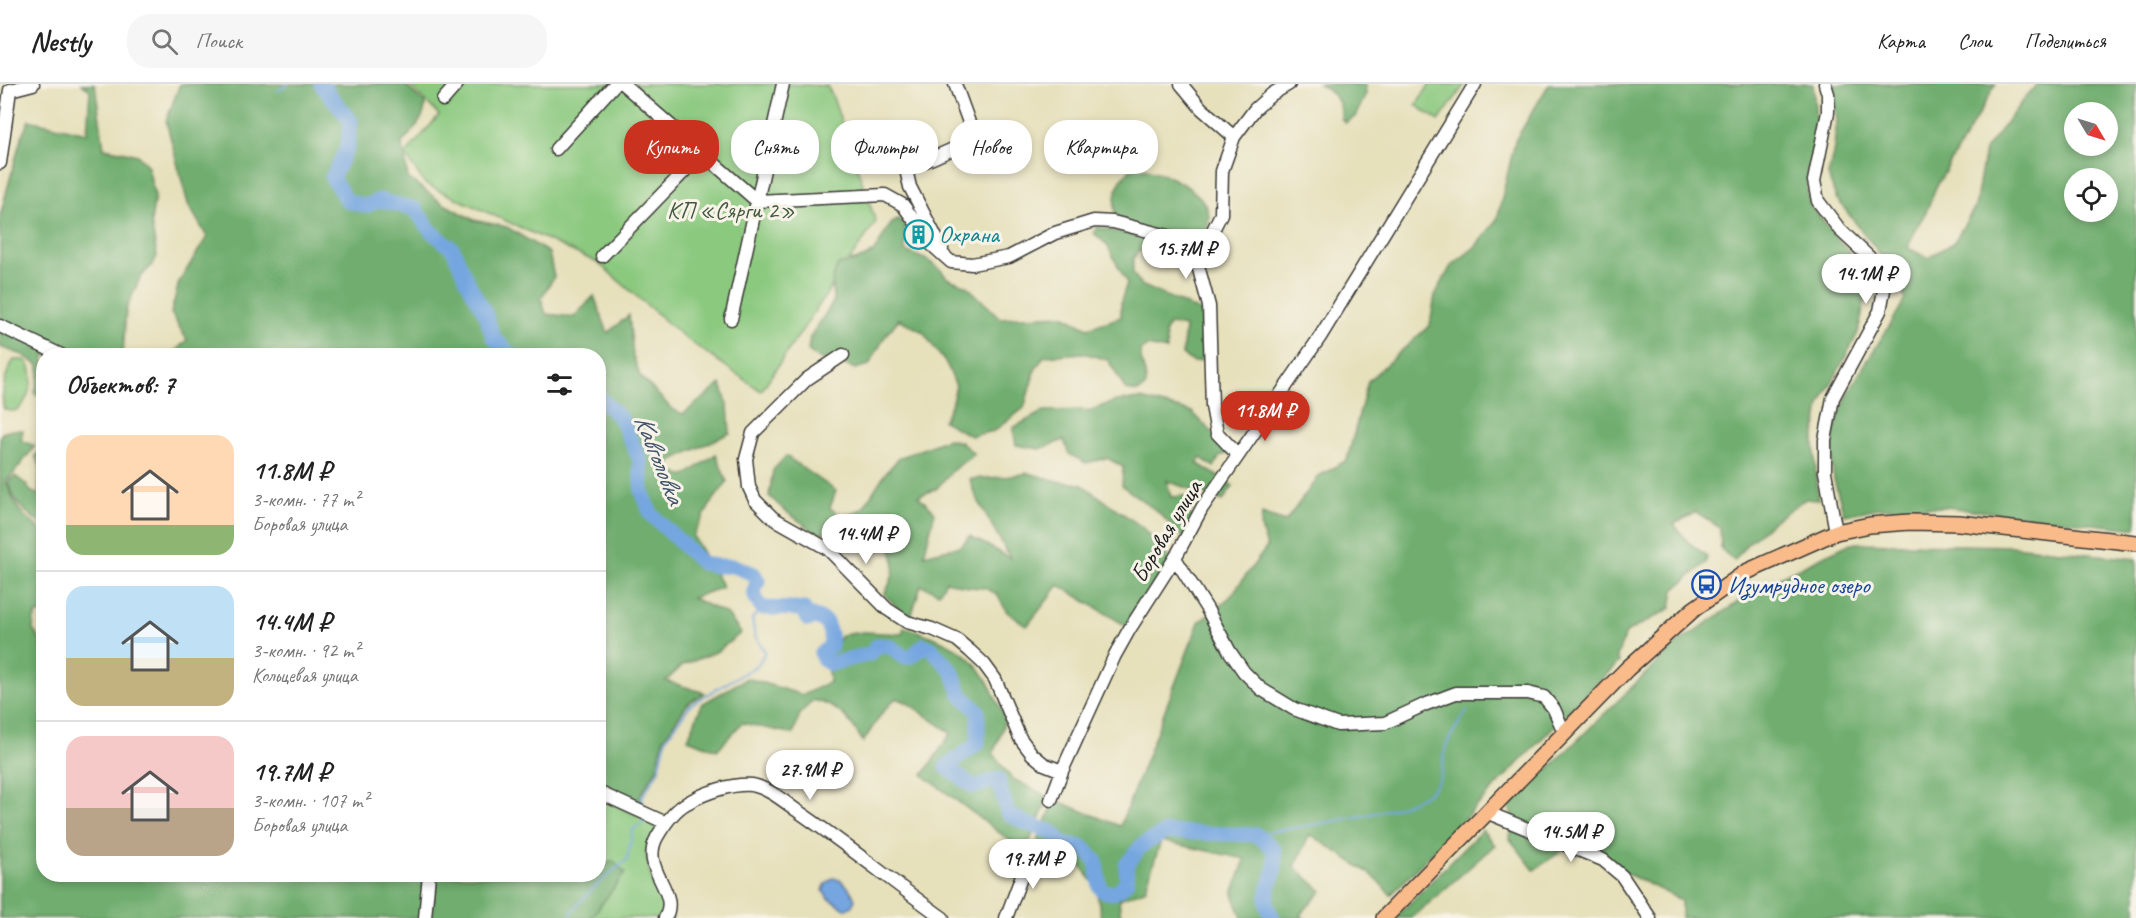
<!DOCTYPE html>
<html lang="ru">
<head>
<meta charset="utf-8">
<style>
	:root { --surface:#fff; --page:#f6f6f6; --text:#222; --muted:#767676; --line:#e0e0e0; --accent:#c8321e }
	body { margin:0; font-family:Caveat,sans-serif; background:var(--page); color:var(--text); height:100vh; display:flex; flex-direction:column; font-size:22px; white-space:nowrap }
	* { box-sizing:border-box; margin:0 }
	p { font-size:20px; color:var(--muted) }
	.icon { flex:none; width:33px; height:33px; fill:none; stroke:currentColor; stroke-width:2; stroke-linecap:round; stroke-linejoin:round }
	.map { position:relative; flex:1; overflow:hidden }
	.panel { position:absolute; left:36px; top:264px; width:570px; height:534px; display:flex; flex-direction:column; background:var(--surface); border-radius:24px; box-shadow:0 3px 9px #0003 }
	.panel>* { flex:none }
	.guide { position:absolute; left:624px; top:36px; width:570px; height:54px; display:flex; gap:12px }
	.needle { width:39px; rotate:128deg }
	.tools { position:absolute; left:2064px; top:18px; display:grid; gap:12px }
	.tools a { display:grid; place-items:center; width:54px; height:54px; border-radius:50%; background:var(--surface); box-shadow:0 3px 9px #0003; font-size:30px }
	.price { position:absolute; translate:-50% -51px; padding:0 14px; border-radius:21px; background:#fff; color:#222; font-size:20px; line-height:39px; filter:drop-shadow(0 2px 3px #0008) }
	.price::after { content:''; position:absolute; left:50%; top:36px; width:18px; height:14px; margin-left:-9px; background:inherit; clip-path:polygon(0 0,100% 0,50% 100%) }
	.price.on { background:var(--accent); color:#fff }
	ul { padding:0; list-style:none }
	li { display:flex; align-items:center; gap:18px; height:150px; padding:0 30px }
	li+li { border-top:2px solid var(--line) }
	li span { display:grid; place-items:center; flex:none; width:168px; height:120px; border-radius:18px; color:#555 }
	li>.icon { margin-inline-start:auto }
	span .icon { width:72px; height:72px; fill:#fffc; stroke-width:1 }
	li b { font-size:26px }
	h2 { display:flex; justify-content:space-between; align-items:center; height:72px; padding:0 30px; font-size:26px }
	.pill { padding:0 21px; border-radius:24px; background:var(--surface); box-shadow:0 3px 9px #0003; font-size:21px; line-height:54px }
	.pill.on { background:var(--accent); color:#fff }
	header { display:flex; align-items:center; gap:36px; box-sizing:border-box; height:84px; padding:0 30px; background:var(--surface); border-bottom:2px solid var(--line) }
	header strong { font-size:28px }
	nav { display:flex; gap:33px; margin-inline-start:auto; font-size:21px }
	.search { width:420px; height:54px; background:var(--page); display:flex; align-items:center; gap:15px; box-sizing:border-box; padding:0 21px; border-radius:24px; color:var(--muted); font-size:22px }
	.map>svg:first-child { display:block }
</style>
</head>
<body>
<header>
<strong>Nestly</strong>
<div class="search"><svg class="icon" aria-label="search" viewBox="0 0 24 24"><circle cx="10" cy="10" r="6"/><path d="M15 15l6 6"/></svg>Поиск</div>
<nav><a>Карта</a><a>Слои</a><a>Поделиться</a></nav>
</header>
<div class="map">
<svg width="2136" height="834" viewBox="0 0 2136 834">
	<rect width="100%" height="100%" fill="#f7f3e8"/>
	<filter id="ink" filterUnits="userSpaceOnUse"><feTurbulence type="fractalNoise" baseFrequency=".0167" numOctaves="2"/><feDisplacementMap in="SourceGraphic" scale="12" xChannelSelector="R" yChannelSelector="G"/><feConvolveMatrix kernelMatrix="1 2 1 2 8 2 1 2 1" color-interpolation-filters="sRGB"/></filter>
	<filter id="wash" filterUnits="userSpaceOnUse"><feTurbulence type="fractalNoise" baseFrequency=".008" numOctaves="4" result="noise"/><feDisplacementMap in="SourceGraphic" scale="24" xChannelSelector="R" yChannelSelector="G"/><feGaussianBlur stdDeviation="1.35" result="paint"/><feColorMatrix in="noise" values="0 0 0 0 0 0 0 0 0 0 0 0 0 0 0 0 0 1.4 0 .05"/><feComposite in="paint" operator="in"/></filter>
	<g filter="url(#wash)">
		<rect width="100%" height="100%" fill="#e6e0bb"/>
		<path fill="#8bc97f" stroke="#54724e" stroke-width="1.5" d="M409 0H787L827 2 832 11 876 138 849 177 864 174 875 167 834 230 832 202 761 307 685 254 598 179 425 100 405 71 439 31Z
			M1430 0H1465L1439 37 1416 21Z
			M14 276H25C39 287 28 324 14 327 12 327 6 326 4 325 0 312 5 288 14 276Z
			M599 714 658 740 646 770 652 796 673 834H591L624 789 613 777 599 784Z"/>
		<path fill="#70ad6e" stroke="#466445" stroke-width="1.5" fill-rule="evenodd" d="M81 0H95L104 64 126 68 137 71 144 77 148 83 155 112 151 138 157 172 153 180 140 194 126 226 123 271H67L0 239V132L21 54 29 36 87 49 90 6Z
			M180 0H404L425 19C426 35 411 48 401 60L404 66 408 94 444 120 474 136 507 143 549 169 554 193 541 214 546 230 574 233 594 212 608 249 629 231 633 272 640 292 672 325 683 330 721 300 728 322 730 349 672 376 665 386 685 392 716 370 727 398 712 418 693 452 723 503 692 514 727 530 741 549 716 568 683 581 666 597 705 609 689 618 664 654 657 685 640 712 641 724 599 704 598 272 171 271 187 256 171 229 179 198 207 153 188 120 166 37Z
			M1319 0H1365L1366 10 1355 33 1345 39 1341 34C1343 17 1333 9 1319 0Z
			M1549 0H1813L1817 48 1807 91 1809 120 1866 189 1865 216 1858 249 1820 321 1814 358 1818 416 1805 415 1772 438 1746 461 1734 477 1721 465 1720 444 1696 428 1674 440 1687 457 1707 472 1706 479 1674 506 1671 524 1626 549 1617 572 1619 578 1559 637 1391 811 1372 791 1310 750 1295 783 1322 807 1300 831 1304 834H1242L1233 810 1245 775 1161 757 1145 806 1119 815 1121 834H1101L1096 802 1073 772 1053 764 1038 788 1030 784 1039 754 1055 716 1120 742 1199 538 1230 513 1267 463 1261 444 1262 430 1285 438 1319 392 1347 376 1368 297 1430 241 1435 211 1451 182 1475 163 1497 136 1515 57Z
			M1833 0H1996L1936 103 1927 126 1914 148 1908 164 1928 174 1954 158 1975 123 1985 66 2027 11 2039 0H2136V445L1946 423 1879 424 1844 431C1841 419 1837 407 1834 395 1820 326 1876 271 1905 215L1897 195 1884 175 1836 114 1828 91 1833 70 1837 38ZM2074 28H2108V62H2074ZM2074 94H2108V128H2074Z
			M1136 83C1159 86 1208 105 1209 134 1209 145 1199 155 1194 163L1190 164 1119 135 1115 129C1113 111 1118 91 1136 83Z
			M898 135 905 141V167L927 176 940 185 947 194 967 202 1000 234 1063 231 1088 244 1121 233V217L1127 199 1107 161 1094 149 1097 143 1150 155 1151 163 1138 168 1133 175V189L1141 201 1202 228 1204 262 1201 277 1193 278 1182 271 1185 243 1170 240 1165 247 1167 266 1147 262 1140 267C1141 280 1147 290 1146 302L1138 308 1126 306 1108 276 1083 269 1044 272 1035 286 1024 324 994 347 971 352 943 337 951 321 956 302 947 281 923 248 899 235 886 251 869 281 855 285C837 274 823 282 808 266L810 253 834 217 832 195 838 181C849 178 867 176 875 166 882 157 886 141 898 135Z
			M0 245 56 271 44 272 43 317 35 310C36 299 41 292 39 282L23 271 0 263Z
			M1141 315 1192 328 1221 357 1229 369 1220 372 1214 383 1201 374 1197 379 1233 402 1223 417 1167 397 1171 413 1185 412 1195 424 1188 429 1197 436 1186 456 1158 428 1122 402 1123 383 1107 374 1086 379 1069 370 1064 356 1040 365 1016 361 1013 344 1044 327 1091 326 1116 317Z
			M12 346H23L21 356 35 362 9 395 6 396C15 424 20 430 43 447V529L37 530 34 535 33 546 39 554 44 568V790L584 792 598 790 599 784 613 777 625 789 591 834H0V352L2 349Z
			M948 355 961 358 974 370 953 386 936 405 918 412 935 428 924 471 961 462 970 452 1010 474 974 409 970 395 1005 393 1028 389 1061 398 1081 400 1142 443 1170 475 1128 543 1059 501 1027 542 1007 528 997 510 985 504 968 503 946 497 939 509 921 501 911 533 898 524 884 510C904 479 891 463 873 435L818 450 785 427 769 412 773 386 786 372 836 407 830 424 845 434 863 424 884 391 899 374Z
			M43 364V441C24 427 16 422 8 399L15 392 27 401 30 407 38 411C40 401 38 392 40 382L35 372Z
			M1851 459 2013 462 2136 475V834H1681V816L1513 734 1509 723 1675 561 1763 501Z
			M904 543C947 556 978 569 995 613 997 619 1004 628 1004 634 1005 642 996 662 993 669L1011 694 1049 713 1025 768 923 691 951 649 906 618 896 614 882 629 863 658C850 635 839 622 813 616L800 630 793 650 742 639 717 666 688 655 702 620 747 594 803 611 829 598 827 573 833 567 841 551 864 548 902 550Z
			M1521 745 1566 764 1534 786 1510 755 1511 746Z
			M1482 746 1495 761 1412 834H1395Z"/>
		<path fill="#75a6e0" stroke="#48617e" stroke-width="1.5" d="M833 794C845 796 851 805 855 816L851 823 845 825 828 814 823 807 825 801Z"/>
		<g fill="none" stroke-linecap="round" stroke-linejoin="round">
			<path stroke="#75a6e0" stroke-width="2" d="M278 7 288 0
				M643 725 642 713 659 686 666 655 691 620 758 581 765 568 755 552 752 535 762 524
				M1257 751C1295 740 1419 733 1438 698 1444 688 1443 674 1446 662 1451 650 1460 638 1467 627
				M568 834C583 811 605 793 627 776L633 745 642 740 644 734"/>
			<path stroke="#75a6e0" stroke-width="15" d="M321 0 351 37 347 64 332 94 347 117 366 122 379 116 415 125 431 147 453 165 466 195 486 231 493 253 512 272
				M598 312 621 335 640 376 642 407 651 430 702 479 716 482H734L754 490 758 497C752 508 754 514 762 524L804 525 808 536 814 532 826 538 830 549 831 562 821 569 823 575 830 580 870 570 878 561 890 562 904 573 912 572 924 561 932 565 952 587 961 611 978 627V659L946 683 974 703 998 695 1008 730 1028 740 1052 748 1063 759 1083 763 1096 777 1100 803 1103 807 1112 809 1120 805 1127 797 1126 781 1142 761 1166 748 1257 751 1274 765C1274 771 1276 778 1275 784 1271 802 1260 816 1273 834"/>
		</g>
	</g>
	<g filter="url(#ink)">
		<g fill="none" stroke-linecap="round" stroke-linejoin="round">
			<defs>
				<path id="minor" d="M623 0 757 117
					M1181 0 1201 24 1234 53
					M1825 0 1828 10V28L1814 97 1818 117 1840 146 1872 176 1880 188 1884 206 1880 227 1833 314 1825 356V388L1836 448
					M443 16 457 0
					M556 65 615 0
					M0 79 10 6 33 0
					M757 117 885 111 903 121 932 161 951 178 972 180 1009 173 1055 149 1094 137 1113 138 1168 152 1197 178 1209 222 1212 322 1217 349 1238 371
					M942 165 910 103 907 90 912 83 969 58 971 44 955 0
					M602 172 702 69
					M1197 178 1221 130 1222 87 1234 53 1255 25 1272 10 1289 0
					M731 235 783 0
					M0 242 63 272
					M843 271 807 295 753 349 746 375 749 403 755 416 773 434 828 465 887 525 907 538 932 545 957 556 970 567 984 580 995 595 1020 654 1032 670 1044 680 1062 687
					M1175 474 1207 525 1230 568 1244 588 1261 605 1294 625 1338 641 1385 639 1424 621 1456 609H1528L1544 613 1554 625 1564 648
					M598 708 666 739
					M1051 716 1062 687 1115 571 1129 546 1175 474 1202 424 1320 253 1475 0
					M1486 728 1603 776 1622 792 1650 834
					M425 834 429 790
					M665 834C681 807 639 786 657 753 664 741 674 726 687 719 704 709 732 699 752 701 769 704 786 719 799 728 849 762 894 799 943 834
					M1006 834 1031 767"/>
				<path id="major" d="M1384 834 1627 585 1694 525 1746 488 1836 448 1870 441 1910 438 1959 439 2136 459"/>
			</defs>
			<use href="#minor" stroke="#3a3934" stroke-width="15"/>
			<use href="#major" stroke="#3a3934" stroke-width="18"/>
			<use href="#minor" stroke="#fff" stroke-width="12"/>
			<use href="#major" stroke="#fabb8b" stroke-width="15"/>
		</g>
	</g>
	<defs>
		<symbol id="building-ring" viewBox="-11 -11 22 22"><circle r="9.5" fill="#f7f3e8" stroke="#0f9aa8" stroke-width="1.5"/><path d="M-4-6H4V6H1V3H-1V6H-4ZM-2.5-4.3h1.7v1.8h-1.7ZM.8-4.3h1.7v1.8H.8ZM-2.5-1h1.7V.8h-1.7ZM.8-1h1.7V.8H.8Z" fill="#0f9aa8"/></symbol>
		<symbol id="bus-ring" viewBox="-11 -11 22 22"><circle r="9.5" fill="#f7f3e8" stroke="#1a4fb4" stroke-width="1.5"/><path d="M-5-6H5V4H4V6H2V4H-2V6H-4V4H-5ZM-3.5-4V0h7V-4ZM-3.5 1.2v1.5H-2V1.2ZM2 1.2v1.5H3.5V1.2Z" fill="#1a4fb4"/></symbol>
	</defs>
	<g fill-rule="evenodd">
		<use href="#building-ring" x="902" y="134" width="33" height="33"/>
		<use href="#bus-ring" x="1690" y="484" width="33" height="33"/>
	</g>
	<g text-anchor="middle" stroke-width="6" stroke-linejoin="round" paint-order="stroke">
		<g font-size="24" fill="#43593f" stroke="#f7f3e8">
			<text x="731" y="134">КП «Сярги 2»</text>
		</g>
		<g font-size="24" fill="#0d838f" stroke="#f7f3e8" text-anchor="start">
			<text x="939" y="158">Охрана</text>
		</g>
		<g font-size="24" fill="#1c1c1c" stroke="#f7f3e8">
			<text transform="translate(1166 447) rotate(-59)" y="8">Боровая улица</text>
		</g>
		<g font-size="24" fill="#164399" stroke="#f7f3e8" text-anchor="start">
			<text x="1728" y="509">Изумрудное озеро</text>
		</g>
		<g font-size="26" font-style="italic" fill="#40536a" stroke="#f7f3e8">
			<text transform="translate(660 375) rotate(68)" y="9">Кавголовка</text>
		</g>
	</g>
</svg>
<div class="tools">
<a><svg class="needle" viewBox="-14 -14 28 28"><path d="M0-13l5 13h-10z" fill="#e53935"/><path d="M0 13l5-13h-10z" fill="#767676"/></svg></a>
<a><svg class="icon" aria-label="locate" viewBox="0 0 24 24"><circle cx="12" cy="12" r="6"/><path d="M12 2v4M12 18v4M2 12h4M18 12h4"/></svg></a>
</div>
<b class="price" style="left:1186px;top:196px">15.7M ₽</b>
<b class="price" style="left:1866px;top:221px">14.1M ₽</b>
<b class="price on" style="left:1265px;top:358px">11.8M ₽</b>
<b class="price" style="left:866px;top:481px">14.4M ₽</b>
<b class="price" style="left:810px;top:717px">27.9M ₽</b>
<b class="price" style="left:1571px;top:779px">14.5M ₽</b>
<b class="price" style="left:1033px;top:806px">19.7M ₽</b>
<div class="guide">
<a class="pill on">Купить</a>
<a class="pill">Снять</a>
<a class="pill">Фильтры</a>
<a class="pill">Новое</a>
<a class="pill">Квартира</a>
</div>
<section class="panel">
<h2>Объектов: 7<svg class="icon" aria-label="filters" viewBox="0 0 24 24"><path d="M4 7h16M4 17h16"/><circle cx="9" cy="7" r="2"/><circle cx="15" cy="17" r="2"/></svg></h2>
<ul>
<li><span style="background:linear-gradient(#ffd9b3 75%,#8fb573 0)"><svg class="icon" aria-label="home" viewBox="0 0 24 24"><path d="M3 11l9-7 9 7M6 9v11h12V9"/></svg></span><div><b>11.8M ₽</b><p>3-комн. · 77 m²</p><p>Боровая улица</p></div></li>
<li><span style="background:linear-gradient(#bfe0f5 60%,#c2b280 0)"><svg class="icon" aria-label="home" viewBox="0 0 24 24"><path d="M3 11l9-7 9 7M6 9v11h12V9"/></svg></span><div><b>14.4M ₽</b><p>3-комн. · 92 m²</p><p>Кольцевая улица</p></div></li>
<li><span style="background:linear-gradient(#f6c9c9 60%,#b9a48a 0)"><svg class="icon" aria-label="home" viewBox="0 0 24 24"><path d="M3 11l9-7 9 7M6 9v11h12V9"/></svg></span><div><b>19.7M ₽</b><p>3-комн. · 107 m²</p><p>Боровая улица</p></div></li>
</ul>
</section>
</div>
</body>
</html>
